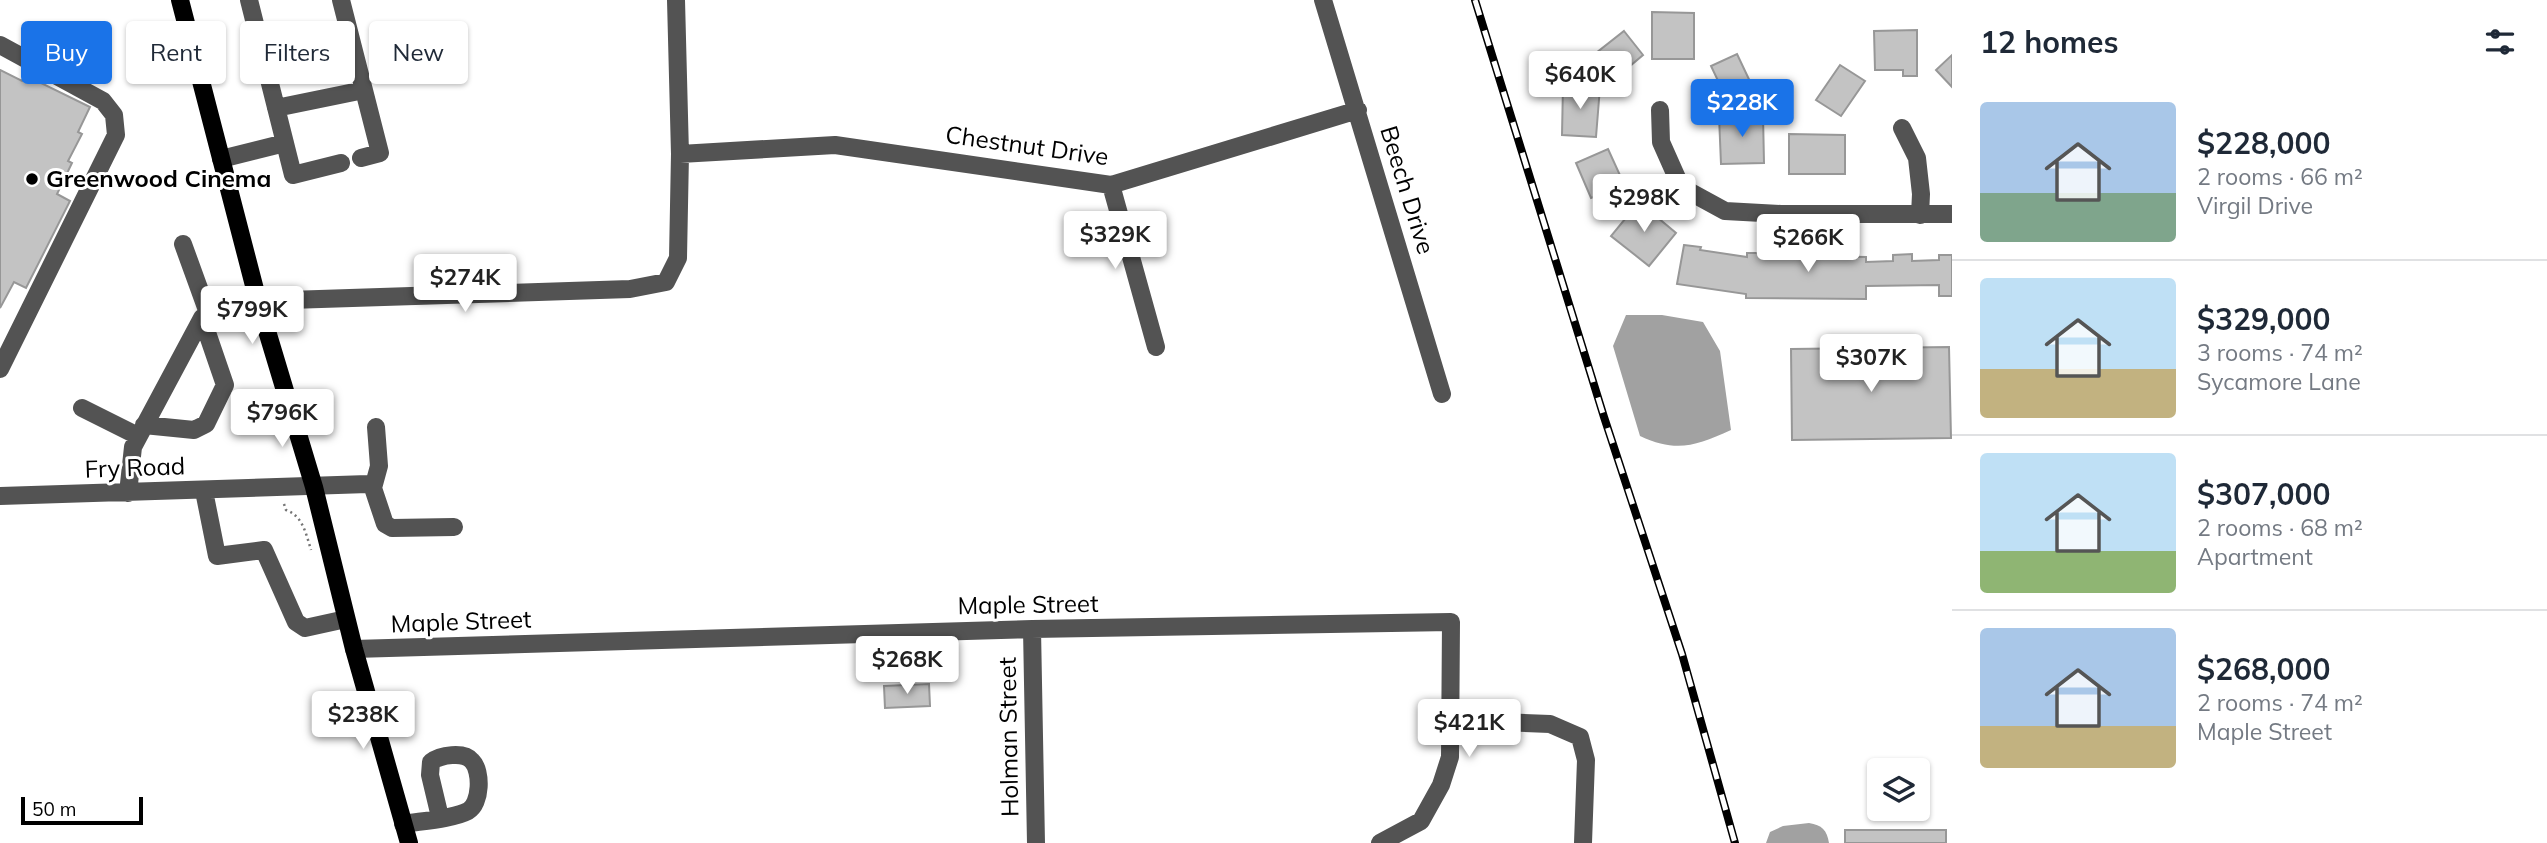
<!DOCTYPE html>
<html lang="en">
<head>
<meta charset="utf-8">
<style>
	:root { --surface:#fff; --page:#f6f6f7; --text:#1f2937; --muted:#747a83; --line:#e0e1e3; --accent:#1a73e8 }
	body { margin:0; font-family:Mulish,sans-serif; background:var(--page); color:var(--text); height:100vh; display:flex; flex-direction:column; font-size:26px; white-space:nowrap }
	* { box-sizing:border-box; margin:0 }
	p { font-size:23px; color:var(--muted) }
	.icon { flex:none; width:38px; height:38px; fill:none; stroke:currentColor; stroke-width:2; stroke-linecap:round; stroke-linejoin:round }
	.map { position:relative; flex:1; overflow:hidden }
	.sheet { display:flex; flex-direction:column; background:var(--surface); width:595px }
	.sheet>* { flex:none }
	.banner { position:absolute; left:21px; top:21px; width:665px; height:63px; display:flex; gap:14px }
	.tools { position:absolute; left:1867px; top:758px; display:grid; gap:14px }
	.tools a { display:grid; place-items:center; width:63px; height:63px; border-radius:7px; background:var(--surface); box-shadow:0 2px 5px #0004; font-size:35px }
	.scale { position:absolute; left:21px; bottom:18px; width:122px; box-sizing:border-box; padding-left:7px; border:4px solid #000; border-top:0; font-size:19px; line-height:24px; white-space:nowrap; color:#000; -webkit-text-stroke:5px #fff; paint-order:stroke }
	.price { position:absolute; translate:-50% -60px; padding:0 16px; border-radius:7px; background:#fff; color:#222; font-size:23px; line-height:46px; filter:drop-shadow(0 2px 4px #0008) }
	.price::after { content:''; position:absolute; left:50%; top:42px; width:21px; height:16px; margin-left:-10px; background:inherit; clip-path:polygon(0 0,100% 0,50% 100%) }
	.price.selected { background:var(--accent); color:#fff }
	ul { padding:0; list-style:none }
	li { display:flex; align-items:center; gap:21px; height:175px; padding:0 28px }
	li+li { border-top:2px solid var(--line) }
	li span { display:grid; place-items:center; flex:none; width:196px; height:140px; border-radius:7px; color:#555 }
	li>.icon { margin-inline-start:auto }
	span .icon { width:84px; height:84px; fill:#fffc; stroke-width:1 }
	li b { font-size:30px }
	h2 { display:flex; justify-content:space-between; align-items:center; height:84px; padding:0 28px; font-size:30px }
	.chip { padding:0 24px; border-radius:7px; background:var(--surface); box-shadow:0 2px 5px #0004; font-size:24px; line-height:63px }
	.chip.selected { background:var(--accent); color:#fff }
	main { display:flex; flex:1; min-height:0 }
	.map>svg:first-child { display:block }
</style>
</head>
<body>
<main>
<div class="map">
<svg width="1952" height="843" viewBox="0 0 1952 843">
	<rect width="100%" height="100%" fill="#fff"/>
	<path fill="#a1a1a1" d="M1626 315H1662L1703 322 1720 351 1731 430C1695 446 1677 453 1640 436L1613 346Z
		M1809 823C1822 825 1827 830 1829 843H1766L1770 832 1783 826Z"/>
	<path fill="#c3c3c3" stroke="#979797" stroke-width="2" d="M1652 12 1694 13V59H1652Z
		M1917 30V76H1903V70H1875L1874 31Z
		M1624 31 1643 55 1611 82 1591 57Z
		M1737 54 1755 92 1729 104 1711 66Z
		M1952 55V87L1936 70Z
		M1840 65 1865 81 1841 116 1816 100Z
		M0 70 22 81 25 75 90 107 78 132 82 134 68 161 72 163 57 194 70 201 26 288 14 282 0 308Z
		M1563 85 1600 87 1596 137 1562 135Z
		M1763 115 1764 163 1721 164 1719 116Z
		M1789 134 1845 135V174H1789Z
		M1608 149 1623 182 1627 180 1633 192 1604 205 1599 195 1591 198 1576 163Z
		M1639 202 1676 233 1649 266 1611 236Z
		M1684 245 1701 247 1700 250 1747 257V253H1765V255L1866 257V262L1893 261V255L1912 254V261L1939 260V255H1952V296H1939V285L1866 286V299L1746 298V294L1677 284Z
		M1949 347 1951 438 1792 440 1791 349Z
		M929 684 930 706 885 708 884 686Z
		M1845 830H1946V843H1845Z"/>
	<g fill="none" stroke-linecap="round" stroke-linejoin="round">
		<path stroke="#757575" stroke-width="2.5" stroke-dasharray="2 3.5" stroke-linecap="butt" d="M284 504 286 510C303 516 306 534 311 550"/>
		<path stroke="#535353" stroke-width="18" d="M249 0 293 175 341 163
			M341 0 380 153 361 158
			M1323 0 1442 394
			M0 45 103 101 114 115 116 135 0 369
			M276 108 364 90
			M1660 110 1661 142 1681 187 1725 211 1781 214H1952
			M1902 128 1917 158 1921 194 1920 215
			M680 154 835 145 1111 185 1358 110
			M221 159 285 143
			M1111 185 1156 347
			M183 244 208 313
			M82 408 138 436
			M144 425 194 430 206 424 225 385 202 318
			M373 488 379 466 376 427
			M204 491 217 556 264 550 296 622 305 628 346 619
			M128 493 133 447 202 318 208 313 258 301 630 289 666 282 678 258 680 154 676 0
			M0 496 368 484 373 488 385 524 392 528 454 527
			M1032 629 1036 843
			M354 649 1032 629 1451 622 1450 757 1441 785 1421 821 1380 843
			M1450 720 1550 724 1580 737 1586 760 1583 843
			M403 824C421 821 453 819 468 811 481 804 482 771 472 761 464 751 440 755 431 762L430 775 440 817"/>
		<path stroke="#000" stroke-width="18" d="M180 0 258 301 314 487 354 649 409 843"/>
		<defs>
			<path id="rail" d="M1475 0 1604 417 1682 654 1735 843"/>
		</defs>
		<use href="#rail" stroke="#000" stroke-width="8"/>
		<use href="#rail" stroke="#fff" stroke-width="5" stroke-dasharray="16" stroke-linecap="butt"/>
	</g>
	<circle fill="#000" stroke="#fff" stroke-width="2.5" cx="32" cy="179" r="7"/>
	<g text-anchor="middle" stroke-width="6" stroke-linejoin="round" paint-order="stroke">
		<g font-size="24" fill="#000" stroke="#fff">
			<text transform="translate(1027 146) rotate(8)" y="8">Chestnut Drive</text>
			<text transform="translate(1407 190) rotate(73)" y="8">Beech Drive</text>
			<text transform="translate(135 468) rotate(-2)" y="8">Fry Road</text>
			<text transform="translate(1028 605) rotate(-1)" y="8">Maple Street</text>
			<text transform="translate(461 622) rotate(-2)" y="8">Maple Street</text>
			<text transform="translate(1009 737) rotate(-91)" y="8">Holman Street</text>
		</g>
		<g font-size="24" font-weight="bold" fill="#000" stroke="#fff" text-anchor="start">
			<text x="46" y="187">Greenwood Cinema</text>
		</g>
	</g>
</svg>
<div class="tools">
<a><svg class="icon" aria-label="layers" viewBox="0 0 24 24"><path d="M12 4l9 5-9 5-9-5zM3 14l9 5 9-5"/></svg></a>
</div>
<div class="scale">50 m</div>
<b class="price" style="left:1580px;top:111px">$640K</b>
<b class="price selected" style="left:1742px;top:139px">$228K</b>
<b class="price" style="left:1644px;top:234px">$298K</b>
<b class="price" style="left:1115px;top:271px">$329K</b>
<b class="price" style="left:1808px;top:274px">$266K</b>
<b class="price" style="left:465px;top:314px">$274K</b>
<b class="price" style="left:252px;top:346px">$799K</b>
<b class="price" style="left:1871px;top:394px">$307K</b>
<b class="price" style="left:282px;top:449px">$796K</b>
<b class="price" style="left:907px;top:696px">$268K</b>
<b class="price" style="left:363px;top:751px">$238K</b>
<b class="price" style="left:1469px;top:759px">$421K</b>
<div class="banner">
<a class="chip selected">Buy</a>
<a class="chip">Rent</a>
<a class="chip">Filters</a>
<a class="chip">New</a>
</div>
</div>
<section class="sheet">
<h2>12 homes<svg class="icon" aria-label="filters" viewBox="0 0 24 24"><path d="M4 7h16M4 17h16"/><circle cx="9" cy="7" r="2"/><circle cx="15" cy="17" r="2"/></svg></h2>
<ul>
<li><span style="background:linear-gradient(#a9c7e8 65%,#7fa58c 0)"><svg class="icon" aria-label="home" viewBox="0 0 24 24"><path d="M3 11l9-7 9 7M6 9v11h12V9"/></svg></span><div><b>$228,000</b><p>2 rooms · 66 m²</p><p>Virgil Drive</p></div></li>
<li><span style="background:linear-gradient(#bfe0f5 65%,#c2b280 0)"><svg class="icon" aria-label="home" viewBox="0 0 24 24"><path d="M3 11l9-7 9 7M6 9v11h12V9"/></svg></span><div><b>$329,000</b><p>3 rooms · 74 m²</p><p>Sycamore Lane</p></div></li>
<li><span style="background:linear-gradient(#bfe0f5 70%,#8fb573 0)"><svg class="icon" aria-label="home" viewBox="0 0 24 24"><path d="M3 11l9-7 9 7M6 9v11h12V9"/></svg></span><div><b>$307,000</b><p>2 rooms · 68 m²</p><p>Apartment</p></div></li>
<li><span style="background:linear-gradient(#a9c7e8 70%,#c2b280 0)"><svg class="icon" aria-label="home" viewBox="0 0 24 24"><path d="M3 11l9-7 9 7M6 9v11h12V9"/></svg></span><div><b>$268,000</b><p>2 rooms · 74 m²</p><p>Maple Street</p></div></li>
</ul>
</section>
</main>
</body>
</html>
